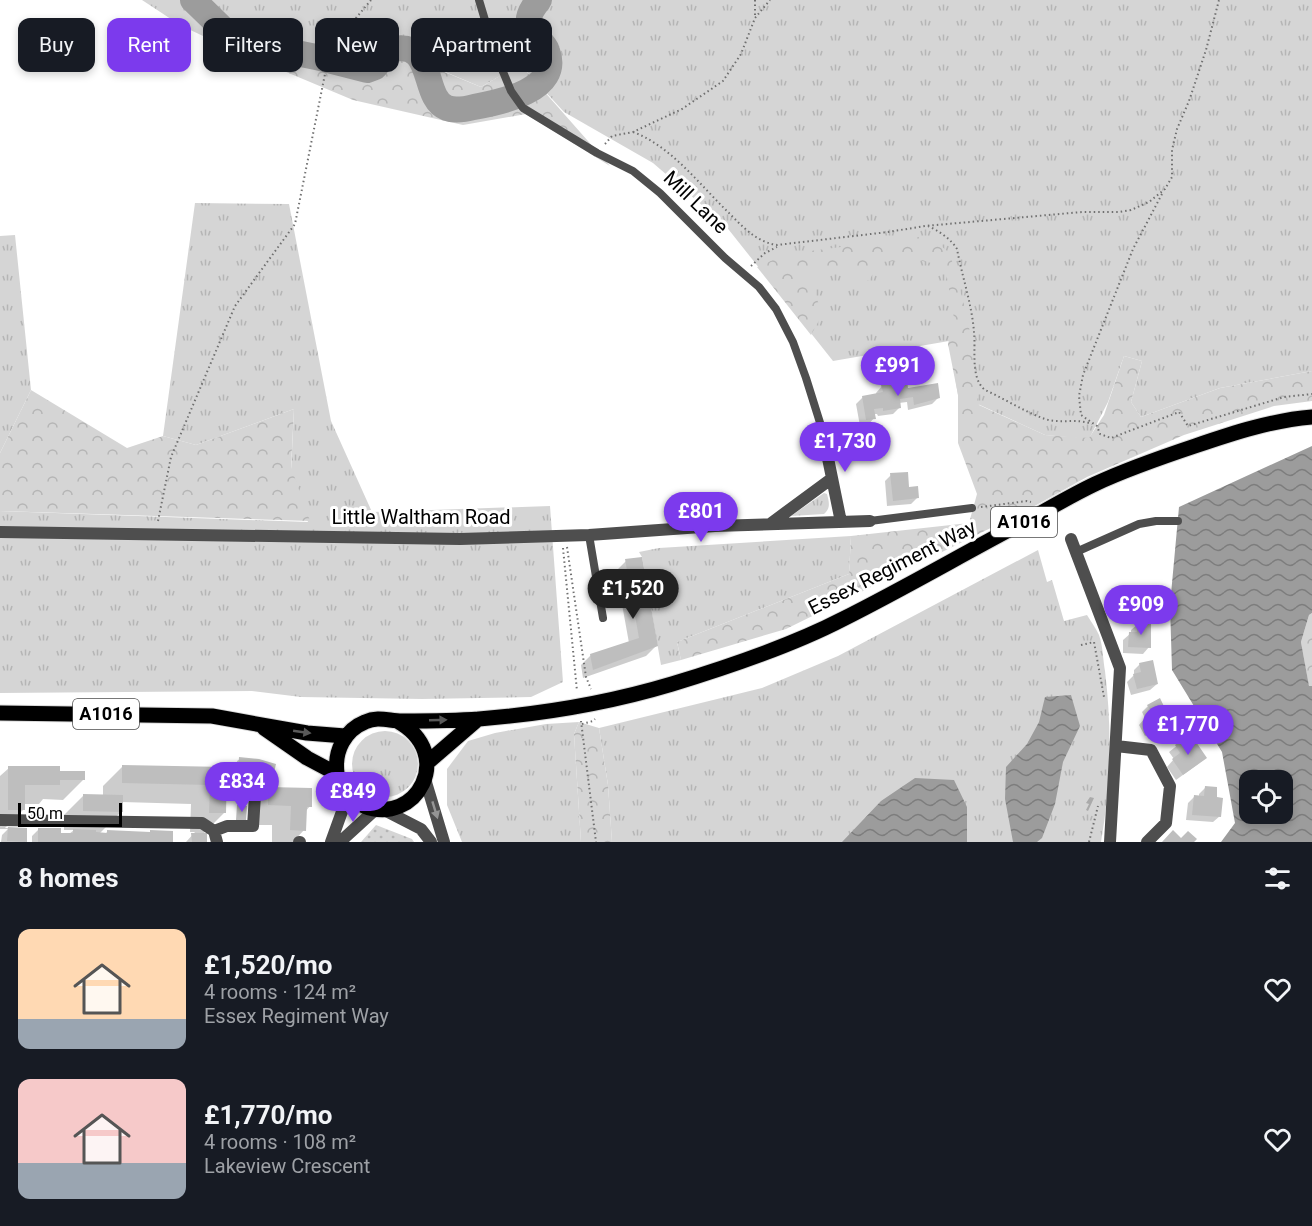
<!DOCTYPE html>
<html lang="en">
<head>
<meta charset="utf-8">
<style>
	:root { --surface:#171b24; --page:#242831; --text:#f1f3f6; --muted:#9ea1a6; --accent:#7c3aed }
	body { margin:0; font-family:Roboto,sans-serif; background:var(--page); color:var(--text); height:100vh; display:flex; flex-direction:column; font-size:22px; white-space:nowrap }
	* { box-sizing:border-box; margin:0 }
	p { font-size:20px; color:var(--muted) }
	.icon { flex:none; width:33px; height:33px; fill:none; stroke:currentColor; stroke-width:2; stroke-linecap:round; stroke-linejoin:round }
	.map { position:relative; height:842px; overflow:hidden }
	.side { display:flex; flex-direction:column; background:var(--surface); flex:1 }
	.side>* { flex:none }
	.banner { position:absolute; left:18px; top:18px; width:600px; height:54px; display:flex; gap:12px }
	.fabs { position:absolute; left:1239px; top:770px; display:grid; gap:12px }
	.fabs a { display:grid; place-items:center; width:54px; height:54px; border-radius:12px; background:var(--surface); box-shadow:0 3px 9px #0003; font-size:30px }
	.scale { position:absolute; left:18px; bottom:15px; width:104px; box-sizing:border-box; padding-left:6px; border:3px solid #000; border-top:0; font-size:16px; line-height:21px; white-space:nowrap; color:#000; -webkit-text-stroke:4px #fff; paint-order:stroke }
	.price { position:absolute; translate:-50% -51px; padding:0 14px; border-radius:21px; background:var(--accent); color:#fff; font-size:20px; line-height:39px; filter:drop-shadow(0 2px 3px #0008) }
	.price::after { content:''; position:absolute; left:50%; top:36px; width:18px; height:14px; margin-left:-9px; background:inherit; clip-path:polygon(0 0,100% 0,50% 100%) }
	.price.active { background:#222; color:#fff }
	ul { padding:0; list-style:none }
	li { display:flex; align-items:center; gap:18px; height:150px; padding:0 18px }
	li span { display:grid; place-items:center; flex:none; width:168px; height:120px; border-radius:12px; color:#555 }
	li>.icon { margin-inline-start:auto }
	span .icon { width:72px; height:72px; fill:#fffc; stroke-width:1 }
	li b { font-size:26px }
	h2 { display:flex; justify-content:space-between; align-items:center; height:72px; padding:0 18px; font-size:26px }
	.pill { padding:0 21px; border-radius:12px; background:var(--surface); box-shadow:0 3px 9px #0003; font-size:21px; line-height:54px }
	.pill.active { background:var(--accent); color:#fff }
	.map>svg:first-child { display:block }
</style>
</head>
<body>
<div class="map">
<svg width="1312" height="842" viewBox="0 0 1312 842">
	<defs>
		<pattern id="grass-tufts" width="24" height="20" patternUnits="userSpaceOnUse" patternTransform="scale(1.5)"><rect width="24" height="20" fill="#d5d5d5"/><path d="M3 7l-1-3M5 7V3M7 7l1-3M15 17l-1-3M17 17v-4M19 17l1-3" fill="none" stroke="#b5b5b5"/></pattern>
		<pattern id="forest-crowns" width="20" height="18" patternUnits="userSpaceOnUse" patternTransform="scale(1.5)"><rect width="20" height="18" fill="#d5d5d5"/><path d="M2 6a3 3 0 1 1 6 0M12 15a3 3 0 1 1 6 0" fill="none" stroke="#b5b5b5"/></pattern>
		<pattern id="park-dots" width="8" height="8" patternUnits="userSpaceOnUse" patternTransform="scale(1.5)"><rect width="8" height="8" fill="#d5d5d5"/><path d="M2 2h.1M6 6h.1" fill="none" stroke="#b5b5b5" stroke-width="1.8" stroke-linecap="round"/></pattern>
		<pattern id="water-waves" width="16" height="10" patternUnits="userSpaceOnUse" patternTransform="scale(1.5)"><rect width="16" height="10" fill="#9c9c9c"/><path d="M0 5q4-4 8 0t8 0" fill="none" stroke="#7d7d7d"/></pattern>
	</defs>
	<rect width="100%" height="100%" fill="#fff"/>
	<path fill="url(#grass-tufts)" d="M142 0H1312V371L1220 388 1141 417 1131 402 1142 361 1124 356 1108 402 1089 439 1045 435 958 395 949 341 833 361 725 225 653 163 564 112 520 64 481 87 384 46 321 44 224 46 180 25Z
		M195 203 289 204 331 421 372 512 550 506 563 682 531 697 422 699 301 697 252 691 0 693V511L308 522 291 471 294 409 196 445 163 436Z
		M15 235 31 390 0 453V236Z
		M824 493 827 494C829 502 831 508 824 514L791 516Z
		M851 536 849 574 677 642 681 660 661 665 642 557 639 552 659 548Z
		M1038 550 1047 582 1052 580 1064 621 1087 615C1091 622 1096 628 1099 635 1103 646 1103 660 1105 671 1112 728 1111 785 1101 842H612L608 785 599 728 762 688 838 656Z
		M579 722 574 734 581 842H462L447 805V769L468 741 495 733 546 724Z
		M352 764a33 33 0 1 1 66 0a33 33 0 1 1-66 0Z"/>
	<path fill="url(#forest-crowns)" d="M224 46 383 47 481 87 520 64 610 166 526 114 463 125 353 100Z
		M918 237 937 242 950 254 968 319 979 405 1045 435 1089 438 1104 415 1124 356 1142 361 1131 402 1141 417 1220 388 1312 371V401L1274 406 1184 435 1087 477 1031 508 786 629 681 660 677 642 849 574 851 536 969 523 977 494 958 443V395L948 344 954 318 945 266 918 260 879 262 869 281C846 268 835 269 809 273L822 315 811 335 757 267 787 254Z
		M31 390 127 448 163 436 196 445 294 409 291 467 310 521 0 511V453Z
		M1312 613V686L1309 687 1301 642 1309 615Z
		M579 722 599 728 608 785 612 842H581L574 734Z"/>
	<path fill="url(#park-dots)" d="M376 825 412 839 414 842H361Z"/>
	<path fill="url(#water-waves)" fill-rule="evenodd" d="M1312 446V613L1309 615 1301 642 1309 686H1312V842H1221L1235 823 1222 752 1172 670 1170 605 1179 507ZM1250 780H1282V813H1250Z
		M1071 695 1080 726 1063 762 1055 804 1042 838 1037 842H1013L1005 799 1006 767 1027 744 1039 722 1045 697Z
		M915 778 954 780 967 807V842H842L881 801Z"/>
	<path fill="#0003" d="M882 386 907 390 939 397 932 404 908 410 907 402 899 403 900 407 893 414 878 416 877 414H873L874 418 868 425 860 426 856 404 863 397 876 395V393Z
		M891 475 917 498 911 504 887 506 885 481Z
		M626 561 656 646 646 656 583 678 581 665 591 655 629 643 616 571Z
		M1138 624 1149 647 1143 654 1123 653V640L1131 633V630Z
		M1140 664 1157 684 1150 690 1131 695 1127 682 1134 675V670Z
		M1148 706 1170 720 1163 727 1145 736 1139 725 1145 718 1142 712Z
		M1184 740 1198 764 1176 780 1167 767 1174 759 1169 752Z
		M240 759 272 776 269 779 252 774 236 773 237 761Z
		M123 766 225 769 224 813 203 834 206 842H186L195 832H190L191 804 122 802V811L99 834H105L108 831 171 842H32V836L39 829 59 837 69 834 74 830H64V815L84 795 103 796V786Z
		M9 768 59 772 83 780 63 800 43 799 39 804H24V809L5 828 26 829 25 842H1L2 835 8 829H0V776Z
		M269 788 310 806 305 812 304 830 293 842H272V825H249V808Z
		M1205 788 1220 816 1213 822 1186 820 1188 803 1194 797H1199V794Z
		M1090 797 1094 798 1088 811 1086 810 1089 804 1086 803Z"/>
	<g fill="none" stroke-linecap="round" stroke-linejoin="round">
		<path stroke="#9c9c9c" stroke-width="26" d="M193 0 226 32 252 44 316 57 367 70 375 67 389 50C437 37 420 98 447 108 455 111 466 109 474 107 501 102 562 90 547 51 544 41 531 37 529 25 527 16 533 7 539 0"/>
	</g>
	<path fill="#bebebe" d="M907 381 908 388 938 383 940 398 914 405 913 397 900 399 901 408 883 411V408L874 409 876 419 866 420 862 396 883 392 881 385Z
		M908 472 909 487 918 486 919 498 893 501 890 473Z
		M642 557 658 646 593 670 590 654 639 638 625 559Z
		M1137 622H1151V648L1128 647 1129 632H1137Z
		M1153 660 1158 684 1137 689 1133 674 1141 672 1139 663Z
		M1160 698 1171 721 1152 731 1144 717 1152 713 1147 705Z
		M1185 738 1191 746 1196 742 1207 758 1183 775 1172 759 1180 753 1175 745Z
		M239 757 259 759 276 764 273 777 256 772 238 771Z
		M122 765 227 767 226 813H209L210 785 122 783Z
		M8 766H60V771H85V780H60V785H25V810H8Z
		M1205 786 1217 787V797L1223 798 1221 817 1192 815 1194 795 1204 796Z
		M268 787 312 788V807H307L306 831 290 830 291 806 268 805Z
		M83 794 123 795V812L83 811Z
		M237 805 247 806 246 821 236 820Z
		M8 827 27 828V842L7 841Z
		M38 828H61V833H73V829L96 830V832L107 833V830L150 832V830L173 831V842H38Z
		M1173 830 1181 838 1188 831 1197 839 1194 842H1162Z
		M191 833H207V842H192Z"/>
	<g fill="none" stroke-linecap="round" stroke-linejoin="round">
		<defs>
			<path id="primary" d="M0 713 212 716 307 733 345 736
				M397 721C457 754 416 827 364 806 350 800 339 787 337 773 334 751 345 730 365 722 378 716 389 721 402 721 428 721 453 721 479 719 541 714 612 702 672 684 728 667 791 646 843 619 909 586 973 548 1039 514 1057 504 1076 493 1095 484 1127 469 1162 457 1195 446 1233 433 1273 420 1312 417
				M264 728 307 758 337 774
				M427 763 478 719"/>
		</defs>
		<use href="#primary" stroke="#dbdbdb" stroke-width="17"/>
		<path stroke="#707070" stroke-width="2" stroke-dasharray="1.5 3" stroke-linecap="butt" d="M755 0V18
			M633 132C671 146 699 184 728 212 742 226 756 242 777 245L888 232 925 226 1082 212H1119L1131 210 1149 202 1165 189 1172 177V150L1177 129 1189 101 1206 50 1219 0
			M605 144 612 136 633 132 682 109 723 81 741 54 755 18 770 0
			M1162 194 1133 249 1083 375 1079 396 1081 415 1097 426 1100 434 1111 438 1179 412 1188 426 1284 397 1312 394
			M928 226C939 231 951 239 957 249 962 276 972 305 974 332 976 350 970 378 985 390 1005 399 1025 412 1045 419 1060 424 1077 418 1092 424
			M751 266 765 253 777 247
			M981 507 1027 501 1031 502
			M158 521 171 457 235 306 295 224 326 69 332 47 371 0
			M567 547 586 677 591 689
			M563 548 577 691
			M1081 645 1094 642 1104 697
			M581 721 596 842
			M582 724 593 721 595 719
			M1089 842 1098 806"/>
		<path stroke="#4e4e4e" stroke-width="8" d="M479 0 494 50 511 91 523 108 597 153 633 171 660 193 725 258 759 287 776 309 793 342 806 378 822 429
			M870 521 972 508
			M589 535 603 618
			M1076 552 1139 524 1156 521H1178"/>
		<path stroke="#4e4e4e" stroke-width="12" d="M822 429 841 522
			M770 524 831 479
			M0 532 460 539 589 535 715 526 870 521
			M1071 539 1120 668 1110 842
			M1116 746 1151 750 1170 786 1166 823 1147 842
			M425 779 444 842
			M384 810 421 829 431 842
			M0 820 202 823 214 831 217 842
			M214 831 227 826H253L256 780
			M299 842H300
			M331 842 348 795
			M340 842 376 809"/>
		<use href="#primary" stroke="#000" stroke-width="15"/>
	</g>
	<defs><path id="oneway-solid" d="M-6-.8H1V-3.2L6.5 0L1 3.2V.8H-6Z" transform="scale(1.5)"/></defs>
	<g fill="#595959">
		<use href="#oneway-solid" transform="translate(438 720) rotate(-2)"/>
		<use href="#oneway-solid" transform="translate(302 732) rotate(8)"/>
	</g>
	<use fill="#959595" href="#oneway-solid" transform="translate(435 810) rotate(73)"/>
	<g text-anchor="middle" stroke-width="6" stroke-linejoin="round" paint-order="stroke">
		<g fill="#fff" stroke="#4c4c4c" stroke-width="1.5">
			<rect x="991" y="507" width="66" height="30" rx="4.5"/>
			<rect x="73" y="699" width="66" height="30" rx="4.5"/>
		</g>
		<g font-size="18" font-weight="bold" fill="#000">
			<text x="1024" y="528">A1016</text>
			<text x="106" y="720">A1016</text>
		</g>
		<g font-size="20" fill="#000" stroke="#fff">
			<text transform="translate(696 202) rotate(44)" y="7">Mill Lane</text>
			<text x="421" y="524">Little Waltham Road</text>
			<text transform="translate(892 567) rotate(-27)" y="7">Essex Regiment Way</text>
		</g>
	</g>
</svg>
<div class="fabs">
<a><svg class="icon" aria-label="locate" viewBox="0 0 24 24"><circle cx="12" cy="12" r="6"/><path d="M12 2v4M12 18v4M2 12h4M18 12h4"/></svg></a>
</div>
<div class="scale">50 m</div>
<b class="price" style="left:898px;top:397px">£991</b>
<b class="price" style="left:845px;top:473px">£1,730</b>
<b class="price" style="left:701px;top:543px">£801</b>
<b class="price active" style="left:633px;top:620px">£1,520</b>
<b class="price" style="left:1141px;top:636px">£909</b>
<b class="price" style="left:1188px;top:756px">£1,770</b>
<b class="price" style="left:242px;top:813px">£834</b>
<b class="price" style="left:353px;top:823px">£849</b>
<div class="banner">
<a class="pill">Buy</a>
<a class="pill active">Rent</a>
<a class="pill">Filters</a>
<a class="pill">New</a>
<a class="pill">Apartment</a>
</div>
</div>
<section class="side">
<h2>8 homes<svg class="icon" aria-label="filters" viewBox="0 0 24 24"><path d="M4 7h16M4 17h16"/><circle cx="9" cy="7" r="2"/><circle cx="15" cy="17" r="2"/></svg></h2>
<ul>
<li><span style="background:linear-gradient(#ffd9b3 75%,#9aa5b1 0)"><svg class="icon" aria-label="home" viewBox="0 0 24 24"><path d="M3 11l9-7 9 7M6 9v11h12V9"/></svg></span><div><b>£1,520/mo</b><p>4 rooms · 124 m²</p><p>Essex Regiment Way</p></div><svg class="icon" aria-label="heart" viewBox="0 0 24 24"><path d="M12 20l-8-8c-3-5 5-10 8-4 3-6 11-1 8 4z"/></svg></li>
<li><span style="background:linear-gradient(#f6c9c9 70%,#9aa5b1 0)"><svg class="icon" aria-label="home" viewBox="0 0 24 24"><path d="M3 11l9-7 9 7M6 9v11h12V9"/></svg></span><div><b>£1,770/mo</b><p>4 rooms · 108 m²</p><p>Lakeview Crescent</p></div><svg class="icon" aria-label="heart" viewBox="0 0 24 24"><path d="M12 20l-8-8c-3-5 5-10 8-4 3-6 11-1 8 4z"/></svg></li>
</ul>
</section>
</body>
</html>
